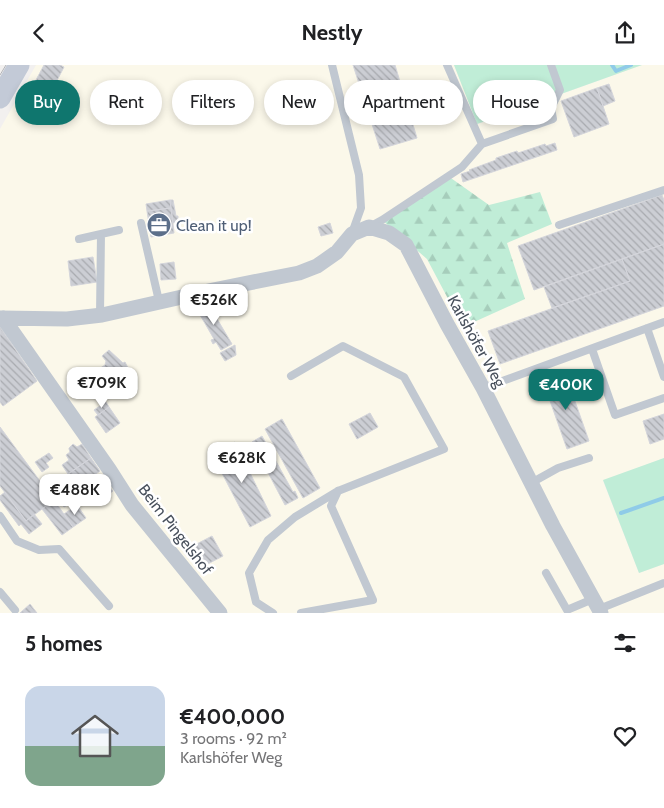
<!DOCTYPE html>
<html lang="en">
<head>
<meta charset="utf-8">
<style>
	:root { --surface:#fff; --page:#f6f6f6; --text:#202124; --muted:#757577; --line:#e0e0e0; --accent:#0f766e }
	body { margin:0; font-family:Cabin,sans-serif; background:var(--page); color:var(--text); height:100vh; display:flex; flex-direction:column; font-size:19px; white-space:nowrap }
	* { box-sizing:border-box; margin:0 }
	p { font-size:16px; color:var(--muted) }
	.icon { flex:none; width:28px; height:28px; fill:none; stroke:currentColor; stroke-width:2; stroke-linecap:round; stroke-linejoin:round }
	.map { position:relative; height:548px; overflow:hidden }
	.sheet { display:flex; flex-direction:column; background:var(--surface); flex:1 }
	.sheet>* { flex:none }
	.banner { position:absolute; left:15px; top:15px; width:635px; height:45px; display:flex; gap:10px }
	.price { position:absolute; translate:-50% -42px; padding:0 11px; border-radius:10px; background:#fff; color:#222; font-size:16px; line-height:32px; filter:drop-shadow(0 1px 2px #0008) }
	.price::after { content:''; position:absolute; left:50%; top:30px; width:15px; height:11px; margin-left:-8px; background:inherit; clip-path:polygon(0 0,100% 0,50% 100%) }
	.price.current { background:var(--accent); color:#fff }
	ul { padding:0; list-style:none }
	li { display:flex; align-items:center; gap:15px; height:125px; padding:0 25px }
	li+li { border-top:1px solid var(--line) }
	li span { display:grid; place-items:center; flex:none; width:140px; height:100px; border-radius:15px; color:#555 }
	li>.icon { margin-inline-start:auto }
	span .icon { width:60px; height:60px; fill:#fffc; stroke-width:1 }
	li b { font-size:21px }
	h2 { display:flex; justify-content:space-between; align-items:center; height:60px; padding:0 25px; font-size:21px }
	.chip { padding:0 18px; border-radius:22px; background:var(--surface); box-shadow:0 2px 8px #0003; font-size:18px; line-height:45px }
	.chip.current { background:var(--accent); color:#fff }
	header { display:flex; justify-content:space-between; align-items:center; height:65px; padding:0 25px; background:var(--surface); font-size:22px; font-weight:700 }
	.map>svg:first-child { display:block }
</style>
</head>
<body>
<header><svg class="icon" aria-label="back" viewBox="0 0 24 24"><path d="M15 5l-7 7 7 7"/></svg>Nestly<svg class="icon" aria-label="share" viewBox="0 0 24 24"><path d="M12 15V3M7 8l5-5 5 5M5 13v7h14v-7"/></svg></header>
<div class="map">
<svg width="664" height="548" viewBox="0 0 664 548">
	<defs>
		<pattern id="forest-firs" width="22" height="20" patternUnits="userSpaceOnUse" patternTransform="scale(1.25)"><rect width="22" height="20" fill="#c0edd7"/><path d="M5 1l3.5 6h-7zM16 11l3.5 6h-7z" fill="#a6cdbb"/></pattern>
		<pattern id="building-back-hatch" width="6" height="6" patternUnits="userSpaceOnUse" patternTransform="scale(1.25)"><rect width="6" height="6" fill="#ccced4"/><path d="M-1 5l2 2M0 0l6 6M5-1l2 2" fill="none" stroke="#a8aaaf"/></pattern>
	</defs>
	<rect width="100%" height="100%" fill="#f2f0ef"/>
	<path fill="#fbf8ea" d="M36 0H454L478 59 642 0H664V393L603 416 639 508 664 499V548H0V64Z"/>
	<path fill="#c0edd7" d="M454 0H642L477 59Z
		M664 393V499L639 508 603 415Z"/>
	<path fill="url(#forest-firs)" d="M448 111 489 140 540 127 552 159 507 178 525 234 463 262 427 194 382 155Z"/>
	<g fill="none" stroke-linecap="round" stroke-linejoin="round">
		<path stroke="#8fcbe8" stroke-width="4" d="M612 0 616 6 631 0
			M621 448 664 433"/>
	</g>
	<path fill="url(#building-back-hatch)" stroke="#d4d5db" d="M44 0H60L64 2 52 25 36 15Z
		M353 0H395L417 73 380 84Z
		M36 15 45 21 36 38 26 32Z
		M609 19 615 36 603 41 597 23Z
		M597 23 609 59 574 72 561 36Z
		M555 78 557 85 463 117 461 109 470 106 469 105 496 95V93L517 86 518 88 545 79 546 81Z
		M662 130 664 135V179L534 225 518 181Z
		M170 135H173L176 151H178V157L173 158Z
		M170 135 171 143 147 146 146 139Z
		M171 143 174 168 151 172 147 146Z
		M330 158 333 168 321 171 318 162Z
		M664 179V241L500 299 488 266 630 216 622 194Z
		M93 192 97 217 71 221 68 196Z
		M622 194 630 216 552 243 544 222Z
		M174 197 176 214 161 215 160 199Z
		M207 237 232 279 221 285 216 277 213 279 211 275 214 274 196 243Z
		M0 262 37 316 3 341 0 337Z
		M235 280 236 290 225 296 220 288Z
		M109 285 123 298 125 297 135 317 125 324 126 328 120 334 99 304 105 300 106 296 102 291Z
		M565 308 589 376 567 384 543 316Z
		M106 337 109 342 98 350 94 345Z
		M109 342 120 358 106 368 95 352Z
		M370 348 378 362 357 374 349 359Z
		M664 349V374L650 379 643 356Z
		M282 354 320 423 303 433 265 364Z
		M0 362 54 435 26 456 0 421Z
		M262 371 293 427 295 426 298 433 285 440 252 377Z
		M235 377 271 451 250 462 212 389Z
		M73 379 77 382 82 379 91 393 68 409 62 400 69 395 66 390 70 387 69 384V383Z
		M49 388 53 393 46 398 49 402 42 407 35 397Z
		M91 393 100 406 85 417 81 412 74 417 68 409Z
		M106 418 113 426 97 439 91 431Z
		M5 427 26 456 34 449 42 459 29 469 21 459 19 461 0 435V431Z
		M73 427 77 434 64 442 60 436Z
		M54 435 73 462 62 470 42 444Z
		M77 440 86 453 73 462 64 449Z
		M212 471 223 491 200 503 189 483Z
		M30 539 37 548H20Z"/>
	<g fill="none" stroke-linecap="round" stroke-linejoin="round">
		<path stroke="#c1c8d1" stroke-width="8" d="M332 0 359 110 361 143 352 168
			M447 0 482 79
			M141 158 159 236
			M559 160 664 125
			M371 161 382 155 462 102 482 79 553 54 551 43 560 25 551 0
			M79 174 101 169
			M100 250 101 169 119 165
			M647 263 664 312
			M592 284 615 350 664 333
			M483 323 664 257
			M531 418 558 403 589 393
			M0 451 17 476 39 485 59 484 109 541
			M546 508 567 545 593 534
			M0 527 15 545
			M599 544 664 518
			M273 548 256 537 249 508 268 475 295 452 338 426 444 384 404 312 343 281 291 311
			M301 548 373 535 331 441 338 426"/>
		<path stroke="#c1c8d1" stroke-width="15" d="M0 253 67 254 102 250 213 225 299 208 317 201 337 187 352 169 369 162 389 168 406 180 447 259 483 323 553 461 601 548
			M3 253 109 404 132 440 220 548"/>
		<path stroke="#c3cad7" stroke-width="21" d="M0 33 19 0"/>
		<path stroke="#b2b4b9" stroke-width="1" d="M0 10 6 0"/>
	</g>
	<defs>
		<symbol id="office-disc" viewBox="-11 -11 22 22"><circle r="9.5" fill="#5c6f8a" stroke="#fff"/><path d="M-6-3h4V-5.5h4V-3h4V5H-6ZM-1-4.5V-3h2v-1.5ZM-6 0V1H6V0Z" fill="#fff"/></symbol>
	</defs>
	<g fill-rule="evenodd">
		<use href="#office-disc" x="145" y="146" width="28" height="28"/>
	</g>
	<g text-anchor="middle" stroke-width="5" stroke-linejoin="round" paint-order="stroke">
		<g font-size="16" fill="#4e5e75" stroke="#fff" text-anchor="start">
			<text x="176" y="166">Clean it up!</text>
		</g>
		<g font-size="16" fill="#48505c" stroke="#fff">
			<text transform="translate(477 276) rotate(61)" y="6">Karlshöfer Weg</text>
			<text transform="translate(176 464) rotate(52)" y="6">Beim Pingelshof</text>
		</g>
	</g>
</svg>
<b class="price" style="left:214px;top:261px">€526K</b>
<b class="price" style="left:102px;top:344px">€709K</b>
<b class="price current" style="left:566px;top:346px">€400K</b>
<b class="price" style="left:242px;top:419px">€628K</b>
<b class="price" style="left:75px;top:451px">€488K</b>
<div class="banner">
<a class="chip current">Buy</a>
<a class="chip">Rent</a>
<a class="chip">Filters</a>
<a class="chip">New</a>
<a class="chip">Apartment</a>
<a class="chip">House</a>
</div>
</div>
<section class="sheet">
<h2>5 homes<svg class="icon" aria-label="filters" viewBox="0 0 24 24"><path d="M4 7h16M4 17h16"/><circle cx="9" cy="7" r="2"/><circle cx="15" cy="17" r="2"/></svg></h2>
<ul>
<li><span style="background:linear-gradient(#c9d6e8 60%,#7fa58c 0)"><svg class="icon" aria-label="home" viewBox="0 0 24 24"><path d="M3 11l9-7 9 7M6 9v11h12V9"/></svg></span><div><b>€400,000</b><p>3 rooms · 92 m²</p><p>Karlshöfer Weg</p></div><svg class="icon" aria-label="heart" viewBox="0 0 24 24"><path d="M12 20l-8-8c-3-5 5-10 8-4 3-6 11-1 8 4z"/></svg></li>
</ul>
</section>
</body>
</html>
